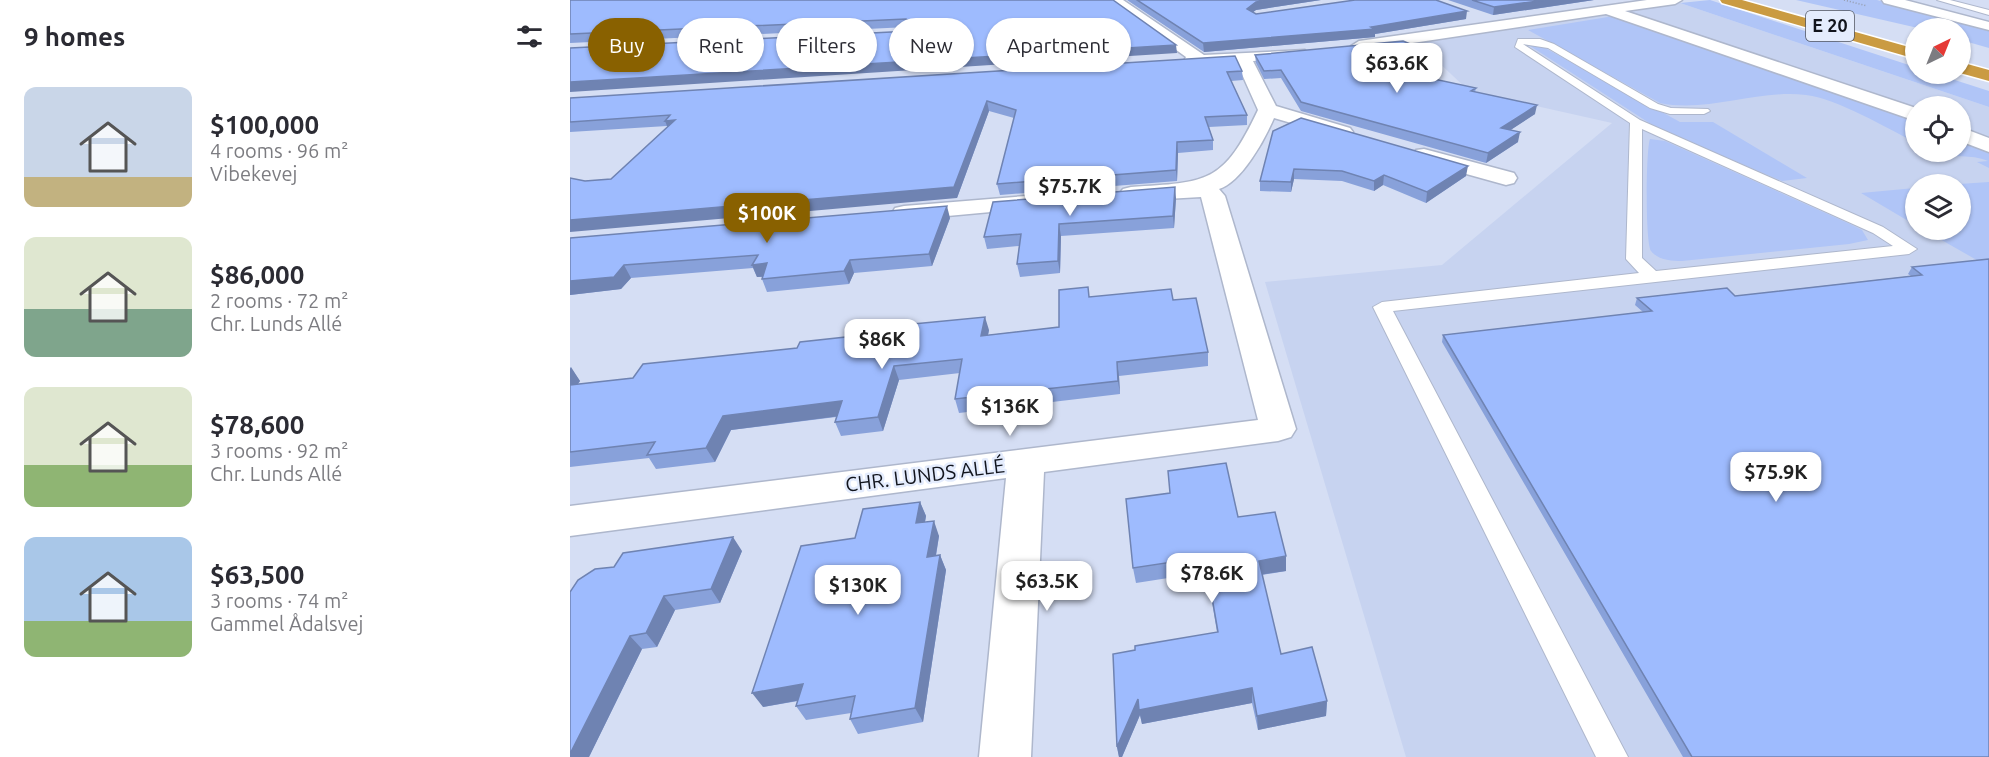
<!DOCTYPE html>
<html lang="en">
<head>
<meta charset="utf-8">
<style>
	:root { --surface:#fff; --page:#f7f7f7; --text:#2b2b33; --muted:#7c7c81; --accent:#896100 }
	body { margin:0; font-family:Ubuntu,sans-serif; background:var(--page); color:var(--text); height:100vh; display:flex; flex-direction:column; font-size:22px; white-space:nowrap }
	* { box-sizing:border-box; margin:0 }
	p { font-size:20px; color:var(--muted) }
	.icon { flex:none; width:33px; height:33px; fill:none; stroke:currentColor; stroke-width:2; stroke-linecap:round; stroke-linejoin:round }
	.map { position:relative; flex:1; overflow:hidden }
	.drawer { display:flex; flex-direction:column; background:var(--surface); width:570px }
	.drawer>* { flex:none }
	.top-card { position:absolute; left:18px; top:18px; width:570px; height:54px; display:flex; gap:12px }
	.needle { width:39px; rotate:43deg }
	.fabs { position:absolute; left:1335px; top:18px; display:grid; gap:12px }
	.fabs a { display:grid; place-items:center; width:66px; height:66px; border-radius:50%; background:var(--surface); box-shadow:0 2px 4px #0004; font-size:30px }
	.price { position:absolute; translate:-50% -51px; padding:0 14px; border-radius:12px; background:#fff; color:#222; font-size:20px; line-height:39px; filter:drop-shadow(0 2px 3px #0008) }
	.price::after { content:''; position:absolute; left:50%; top:36px; width:18px; height:14px; margin-left:-9px; background:inherit; clip-path:polygon(0 0,100% 0,50% 100%) }
	.price.active { background:var(--accent); color:#fff }
	ul { padding:0; list-style:none }
	li { display:flex; align-items:center; gap:18px; height:150px; padding:0 24px }
	li span { display:grid; place-items:center; flex:none; width:168px; height:120px; border-radius:12px; color:#555 }
	li>.icon { margin-inline-start:auto }
	span .icon { width:72px; height:72px; fill:#fffc; stroke-width:1 }
	li b { font-size:26px }
	h2 { display:flex; justify-content:space-between; align-items:center; height:72px; padding:0 24px; font-size:26px }
	.chip { padding:0 21px; border-radius:27px; background:var(--surface); box-shadow:0 2px 4px #0004; font-size:21px; line-height:54px }
	.chip.active { background:var(--accent); color:#fff }
	main { display:flex; flex:1; min-height:0 }
	.map>svg:first-child { display:block }
</style>
</head>
<body>
<main>
<section class="drawer">
<h2>9 homes<svg class="icon" aria-label="filters" viewBox="0 0 24 24"><path d="M4 7h16M4 17h16"/><circle cx="9" cy="7" r="2"/><circle cx="15" cy="17" r="2"/></svg></h2>
<ul>
<li><span style="background:linear-gradient(#c9d6e8 75%,#c2b280 0)"><svg class="icon" aria-label="home" viewBox="0 0 24 24"><path d="M3 11l9-7 9 7M6 9v11h12V9"/></svg></span><div><b>$100,000</b><p>4 rooms · 96 m²</p><p>Vibekevej</p></div></li>
<li><span style="background:linear-gradient(#dfe7d0 60%,#7fa58c 0)"><svg class="icon" aria-label="home" viewBox="0 0 24 24"><path d="M3 11l9-7 9 7M6 9v11h12V9"/></svg></span><div><b>$86,000</b><p>2 rooms · 72 m²</p><p>Chr. Lunds Allé</p></div></li>
<li><span style="background:linear-gradient(#dfe7d0 65%,#8fb573 0)"><svg class="icon" aria-label="home" viewBox="0 0 24 24"><path d="M3 11l9-7 9 7M6 9v11h12V9"/></svg></span><div><b>$78,600</b><p>3 rooms · 92 m²</p><p>Chr. Lunds Allé</p></div></li>
<li><span style="background:linear-gradient(#a9c7e8 70%,#8fb573 0)"><svg class="icon" aria-label="home" viewBox="0 0 24 24"><path d="M3 11l9-7 9 7M6 9v11h12V9"/></svg></span><div><b>$63,500</b><p>3 rooms · 74 m²</p><p>Gammel Ådalsvej</p></div></li>
</ul>
</section>
<div class="map">
<svg width="1419" height="757" viewBox="0 0 1419 757">
	<rect width="100%" height="100%" fill="#d5def4"/>
	<path fill="#c7d3f0" fill-rule="evenodd" d="M1110 3 1419 107V757H836L695 282 872 265 1042 123 899 91 848 43ZM1346 106H1390V152H1346ZM1346 184H1390V230H1346Z"/>
	<path fill="#b0c5f7" d="M1140 0 1345 67 1346 74H1366L1419 91V107L1110 3Z
		M1226 0H1307L1419 30V48L1391 40 1390 28H1348Z
		M1044 16 1345 120V142C1316 128 1268 99 1236 95 1189 89 1138 113 1090 103L958 30Z
		M966 43 1110 122H1143L1237 178 1212 181 1087 128 957 44Z
		M1391 138 1419 151V168L1407 162 1418 161C1400 153 1384 160 1366 152H1390Z
		M1080 139 1095 141 1280 224 1292 230 1298 240 1279 244 1112 261C1101 261 1088 260 1081 251 1075 242 1076 148 1080 139Z
		M1419 182V267L1354 230H1390L1389 184Z
		M1345 188V225L1291 193Z"/>
	<g fill="none" stroke-linecap="round" stroke-linejoin="round">
		<defs>
			<path id="service" d="M1367 0H1380L1419 10V15Z
				M948 39H970L984 44 1088 104 1101 108 1138 109 1140 111 1134 114H1100L1080 108 978 48 953 44 1070 120 1313 227 1347 249 1339 254 823 311 1058 757H1026L803 307 812 302 1069 273 1056 259 1060 123 945 47ZM1072 129 1303 233 1323 246 1086 271 1072 258Z"/>
			<path id="minor" d="M537 0H553L634 55 735 50 737 53 729 58 683 61 706 106 780 128 783 132 780 136 773 138 704 118C695 139 672 182 649 189L655 196 726 429 721 437 708 441 474 472 461 757H409L436 478 0 536V506L688 420 631 197 561 201 553 199 549 194 553 189 561 187C638 182 653 184 688 110L667 63 616 64 614 61 616 57Z
				M1077 0H1112L1105 4 1055 11 1346 108V121L1036 14 789 51 781 46 789 41Z
				M1312 0H1335L1419 22V30L1314 3Z
				M1390 127 1419 138V152L1390 141Z
				M854 149 944 173 947 178 944 183 936 185 846 160 843 155 846 150Z
				M468 195 476 197 480 202 476 207 334 220 325 218 322 213 325 208 334 206Z"/>
			<path id="motorway" d="M1150 0H1172L1346 49V59L1152 3Z
				M1390 62 1419 70V81L1390 73Z"/>
		</defs>
		<use href="#service" stroke="#aeb7cc" stroke-width="2"/>
		<use href="#minor" stroke="#aeb7cc" stroke-width="3"/>
		<use href="#motorway" stroke="#fff" stroke-width="3"/>
		<path stroke="#959cad" stroke-width="1.5" stroke-dasharray="1 2" stroke-linecap="butt" d="M1274 0 1297 6"/>
		<use href="#service" fill="#fff" fill-rule="evenodd"/>
		<use href="#minor" fill="#fff" fill-rule="evenodd"/>
		<use href="#motorway" fill="#ca9b42" fill-rule="evenodd"/>
	</g>
	<path fill="#88a1da" d="M0 0H543L607 53 341 31 342 30 338 27 0 43Z
		M557 0H751L686 10 682 12 686 14 896 19 805 34V37L634 52Z
		M878 0H1024L923 15Z
		M685 55 869 56 868 64 828 72 906 88 905 92 965 114 940 130 948 142 916 163 731 111 711 78 694 79 686 63Z
		M672 71 673 80 661 81 677 115V125L639 127 643 140V150L608 153 607 181 430 195 427 184 444 118 419 111 387 198 15 181 41 179 97 127V126L0 132V98Z
		M703 131 896 176 856 203 813 185 804 191 772 181 724 179 721 192 690 191V181Z
		M606 198 604 228 491 236 490 273 450 277 447 264 449 246 417 249 414 237Z
		M380 218 362 266 284 273 279 284 197 292 192 279 193 277H187L183 268 61 278 51 289 0 295V238Z
		M1419 259V757H1113L872 342 873 335 1073 312 1065 305 1067 298 1165 296 1341 276 1338 274 1342 267Z
		M519 297 603 300 638 352V366L549 376 550 394 389 413 385 399 390 373 329 380 313 431 271 436 265 422 266 417 161 430 145 462 86 469 79 458 0 467V367L10 381 8 384 63 378 419 330 418 335 489 327Z
		M350 502 356 516 355 522 369 536 366 556 370 555 376 570 353 722 288 734 280 719 281 713 236 720 226 706 228 701 193 707 285 538Z
		M668 517 716 571 692 575 711 654 757 701 756 716 688 730 682 703 572 724 570 715 552 757H549L547 747 565 650 647 632 637 572 566 583 563 568Z
		M172 551 150 603 105 610 87 647 72 649 19 757 44 567Z"/>
	<path fill="#6f83b2" d="M701 0H751L686 10 677 17V9L686 2Z
		M975 0H1024L923 15 924 7Z
		M897 11 896 19 805 34V37L634 52 633 43 801 27Z
		M606 45 607 53 0 92V82Z
		M869 56 868 64 807 76 808 67Z
		M417 101 419 111 387 198 0 232V220Z
		M967 105 965 114 930 137 931 128Z
		M105 120 99 131 95 121Z
		M950 132 948 142 916 163 918 153Z
		M607 142 608 153 607 181 606 170Z
		M898 166 896 176 856 203 857 192Z
		M724 169V179L721 192V182Z
		M814 175 813 185 804 191V181Z
		M605 187 606 198 604 228 603 216Z
		M377 206 380 218 362 266 359 254Z
		M489 224 491 236 490 273 488 261Z
		M280 260 284 273 279 284 274 271Z
		M197 263 203 276 187 277 182 265Z
		M54 265 61 278 51 289 0 295V281Z
		M415 317 419 330 415 349 411 336Z
		M547 362 549 376 550 394 548 381Z
		M324 366 329 380 313 431 308 417Z
		M1 367 10 381 0 394V369Z
		M272 401 278 415 161 430 145 462 136 448 153 416Z
		M350 502 356 516 352 538 346 523Z
		M364 521 369 536 363 572 357 557Z
		M163 537 172 551 150 603 141 589Z
		M370 555 376 570 353 722 345 708Z
		M716 556V571L689 575V561Z
		M94 596 105 610 87 647 76 633Z
		M60 636 72 649 19 757H0V754Z
		M233 684 242 698 193 707 182 693Z
		M682 688V703L572 724 570 715 552 757H549L547 747 568 699Z
		M757 701 756 716 688 730 687 716Z"/>
	<path fill="#9ebbfe" stroke="#6f83b2" stroke-width="1.5" d="M0 0H543L606 45 0 82V48L341 31 346 26 336 19 0 34Z
		M567 0H701L686 2 677 9 686 14 785 0H866L897 11 801 27 805 29 633 43Z
		M902 0H975L924 7Z
		M833 41 869 56 808 67 906 88 901 91 967 105 931 128 950 132 918 153 731 102 711 70 694 71 685 55Z
		M665 56 672 71 657 72 677 115 635 117 643 140 607 142 606 170 427 184 446 110 417 101 384 187 0 220V178L15 181 41 179 105 120 95 121 100 115 0 122V98Z
		M731 118 898 166 857 192 814 175 804 181 772 171 724 169 721 182 690 181 703 131Z
		M605 187 603 216 489 224 488 261 447 264 451 234 414 237 423 202Z
		M377 206 359 254 280 260 274 271 192 279 197 263 182 265 188 255 54 265 44 277 0 281V238Z
		M1419 259V757H1122L873 335 1082 311 1067 298 1157 288 1165 296 1352 275 1342 267Z
		M518 287 519 297 601 289 603 300 626 298 638 352 547 362 548 381 385 399 392 359 324 366 308 417 265 422 272 401 153 416 136 448 77 455 85 442 0 452V385L63 378 73 364 227 348 230 342 331 331 333 325 415 317 411 336 489 327V290Z
		M656 463 668 517 705 512 716 556 689 561 711 654 742 647 757 701 687 716 682 688 569 710 568 699 547 747 543 654 565 650V646L648 632 635 557 563 568 556 499 600 493 598 471Z
		M350 502 346 523 364 521 357 557 370 555 345 708 280 719 285 696 226 706 233 684 182 693 231 546 285 538 293 509Z
		M163 537 141 589 94 596 76 633 60 636 0 754V592L8 580 25 569 44 567 53 553Z"/>
	<g text-anchor="middle" stroke-width="5" stroke-linejoin="round" paint-order="stroke">
		<rect fill="#e4ecfd" stroke="#515660" stroke-width="1.5" x="1236" y="11" width="48" height="30" rx="4.5"/>
		<g font-size="18" font-weight="bold" fill="#12151d">
			<text x="1260" y="32">E 20</text>
		</g>
		<g font-size="20" fill="#12151d" stroke="#e4ecfd">
			<text transform="translate(355 475) rotate(-7)" y="7">CHR. LUNDS ALLÉ</text>
		</g>
	</g>
</svg>
<div class="fabs">
<a><svg class="needle" viewBox="-14 -14 28 28"><path d="M0-13l5 13h-10z" fill="#e53935"/><path d="M0 13l5-13h-10z" fill="#7c7c81"/></svg></a>
<a><svg class="icon" aria-label="locate" viewBox="0 0 24 24"><circle cx="12" cy="12" r="6"/><path d="M12 2v4M12 18v4M2 12h4M18 12h4"/></svg></a>
<a><svg class="icon" aria-label="layers" viewBox="0 0 24 24"><path d="M12 4l9 5-9 5-9-5zM3 14l9 5 9-5"/></svg></a>
</div>
<b class="price" style="left:827px;top:94px">$63.6K</b>
<b class="price" style="left:500px;top:217px">$75.7K</b>
<b class="price active" style="left:197px;top:244px">$100K</b>
<b class="price" style="left:312px;top:370px">$86K</b>
<b class="price" style="left:440px;top:437px">$136K</b>
<b class="price" style="left:1206px;top:503px">$75.9K</b>
<b class="price" style="left:642px;top:604px">$78.6K</b>
<b class="price" style="left:477px;top:612px">$63.5K</b>
<b class="price" style="left:288px;top:616px">$130K</b>
<div class="top-card">
<a class="chip active">Buy</a>
<a class="chip">Rent</a>
<a class="chip">Filters</a>
<a class="chip">New</a>
<a class="chip">Apartment</a>
</div>
</div>
</main>
</body>
</html>
